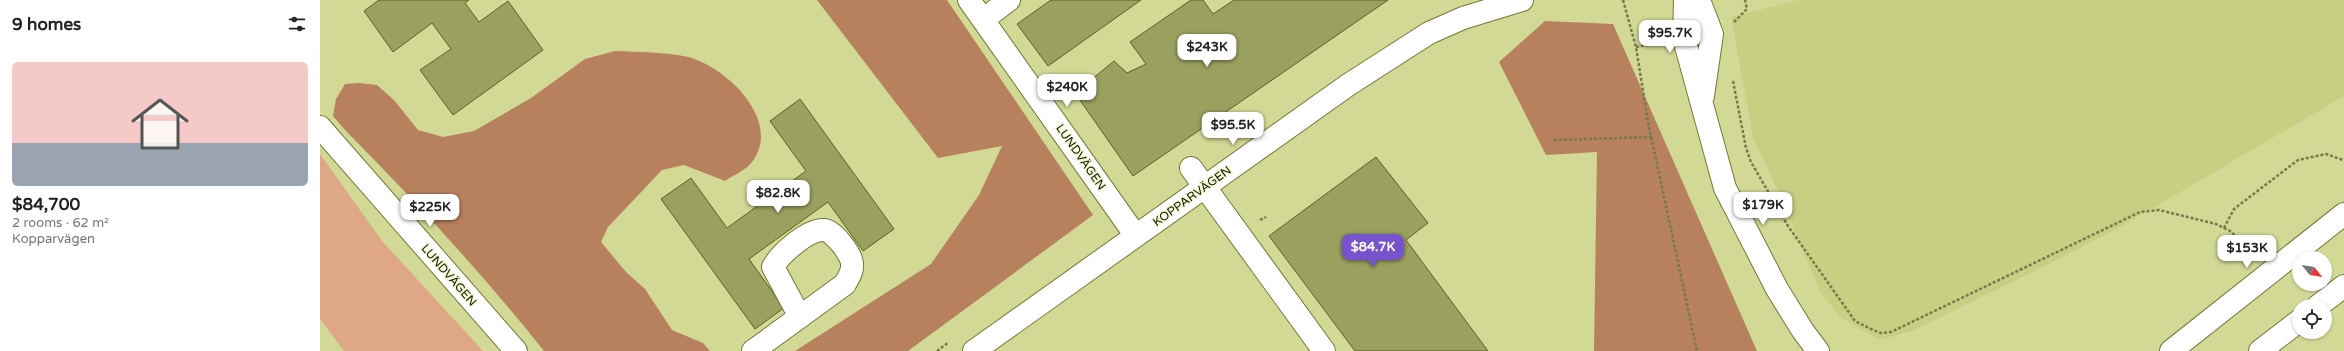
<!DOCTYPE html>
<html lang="en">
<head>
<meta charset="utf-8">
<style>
	:root { --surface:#fff; --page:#f2f2f2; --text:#222; --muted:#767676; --accent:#7754cd }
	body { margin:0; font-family:"Varela Round",sans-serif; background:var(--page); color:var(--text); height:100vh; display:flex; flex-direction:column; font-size:15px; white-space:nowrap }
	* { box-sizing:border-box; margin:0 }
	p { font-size:13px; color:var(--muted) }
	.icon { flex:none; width:22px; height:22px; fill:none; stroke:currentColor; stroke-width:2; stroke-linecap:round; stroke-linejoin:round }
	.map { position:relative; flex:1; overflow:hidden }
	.panel { display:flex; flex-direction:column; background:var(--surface); width:320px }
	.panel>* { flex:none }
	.needle { width:26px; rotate:120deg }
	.controls { position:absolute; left:1972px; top:251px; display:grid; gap:8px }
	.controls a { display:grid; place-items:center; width:40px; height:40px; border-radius:50%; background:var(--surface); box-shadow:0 1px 3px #0004; font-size:20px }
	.price { position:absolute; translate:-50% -34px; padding:0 9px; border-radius:8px; background:#fff; color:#222; font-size:13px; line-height:26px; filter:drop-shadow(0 1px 2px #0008) }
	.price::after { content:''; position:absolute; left:50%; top:24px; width:12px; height:9px; margin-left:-6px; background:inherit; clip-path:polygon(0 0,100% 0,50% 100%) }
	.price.on { background:var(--accent); color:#fff }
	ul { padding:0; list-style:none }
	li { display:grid; align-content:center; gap:8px; height:212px; padding:0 12px }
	li span { display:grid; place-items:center; height:124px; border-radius:6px; color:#555 }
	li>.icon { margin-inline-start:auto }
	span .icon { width:72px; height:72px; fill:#fffc; stroke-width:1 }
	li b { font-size:17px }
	h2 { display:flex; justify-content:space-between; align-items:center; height:48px; padding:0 12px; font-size:17px }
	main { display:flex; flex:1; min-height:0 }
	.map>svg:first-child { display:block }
</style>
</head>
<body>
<main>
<section class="panel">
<h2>9 homes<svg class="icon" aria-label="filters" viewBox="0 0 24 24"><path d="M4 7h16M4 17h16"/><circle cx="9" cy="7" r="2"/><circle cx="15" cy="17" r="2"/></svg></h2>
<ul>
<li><span style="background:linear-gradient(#f6c9c9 65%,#9aa5b1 0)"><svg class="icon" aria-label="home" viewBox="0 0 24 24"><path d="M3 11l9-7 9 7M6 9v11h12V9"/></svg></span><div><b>$84,700</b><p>2 rooms · 62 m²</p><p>Kopparvägen</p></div></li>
</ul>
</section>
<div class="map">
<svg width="2024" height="351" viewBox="0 0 2024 351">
	<rect width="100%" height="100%" fill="#d2d995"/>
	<path fill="#c8cf83" d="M1478 0H2024V96L1804 225 1725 266 1594 330 1560 340 1522 318 1500 292 1465 206 1433 137 1411 17Z"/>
	<path fill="#dea887" d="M0 154 62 241 163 351H24L0 319Z"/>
	<path fill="#b8815e" d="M497 0H627L773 215 588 351H475L611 264 659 195 682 146 618 158Z
		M1225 21 1293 24 1437 351H1274L1277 152 1226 155 1179 62Z
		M295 51C319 52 345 52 368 57 407 67 463 121 432 162 426 170 412 176 405 181L364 165 342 170 288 227 281 242 306 272 325 289 352 330 383 343 390 351H224C162 273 95 201 25 130L13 116 16 99 25 84 39 83 57 85 74 100 98 130 123 137 154 131 211 98 265 59Z"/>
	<path fill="#9aa05e" stroke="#5c601e" d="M59 0H149L145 3 159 22 188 1 223 50 133 115 100 70 131 49 112 23 73 52 44 11Z
		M731 0H821L728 66 697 24Z
		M871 0H883L893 14 914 0H1068L813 176 755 93 794 61 807 73 826 64 810 42Z
		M480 99 574 229 543 251 508 202 429 259 464 308 435 329 341 199 371 178 407 228 486 171 450 121Z
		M1056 157 1108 223 1086 240 1168 351H1035L949 236Z"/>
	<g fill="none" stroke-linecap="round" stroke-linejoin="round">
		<defs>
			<path id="minor" d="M649 0 816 236
				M1365 0 1364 39 1405 188 1457 289 1483 331 1498 351
				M1379 0 1392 34 1383 96
				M664 19 689 0
				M0 127 196 351
				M871 168 1004 351
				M433 351 525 284C528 278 533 272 532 264 532 255 514 231 504 230 488 229 460 254 453 267L480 317
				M654 351 1028 85 1109 33 1143 18 1202 0"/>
			<path id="major" d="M1998 306 2024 286
				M1851 351 2024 214
				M1940 351 1979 321"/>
		</defs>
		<use href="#minor" stroke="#747938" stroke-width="24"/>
		<use href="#major" stroke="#747938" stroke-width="24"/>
		<path stroke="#75794b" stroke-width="2.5" stroke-dasharray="3 2" stroke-linecap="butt" d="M1303 0 1316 47 1328 122 1377 351
			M1414 22 1427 9 1425 0
			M1316 47 1339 43
			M1413 81 1426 148 1431 162 1468 226 1535 321 1553 330 1561 333 1571 332 1820 212 1839 210 1896 224 1912 232 1925 249
			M1234 140 1332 137
			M940 220 946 217
			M1904 228 1914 209 1978 160 2006 154 2023 160
			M617 351 629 342"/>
		<use href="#minor" stroke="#fff" stroke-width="22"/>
		<use href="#major" stroke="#fff" stroke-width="22"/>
	</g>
	<g text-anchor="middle" stroke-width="3" stroke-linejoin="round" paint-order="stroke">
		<g font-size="12" fill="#171800" stroke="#f3f7d5">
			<text transform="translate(761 157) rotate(55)" y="4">LUNDVÄGEN</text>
			<text transform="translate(872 196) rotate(-36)" y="4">KOPPARVÄGEN</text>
			<text transform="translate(129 275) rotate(49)" y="4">LUNDVÄGEN</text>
		</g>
	</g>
</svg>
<div class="controls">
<a><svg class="needle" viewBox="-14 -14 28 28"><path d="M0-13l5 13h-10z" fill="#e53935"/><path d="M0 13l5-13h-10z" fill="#767676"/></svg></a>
<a><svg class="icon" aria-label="locate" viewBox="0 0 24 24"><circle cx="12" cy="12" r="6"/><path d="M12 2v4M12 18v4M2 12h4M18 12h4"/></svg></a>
</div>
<b class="price" style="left:1350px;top:54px">$95.7K</b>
<b class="price" style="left:887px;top:68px">$243K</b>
<b class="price" style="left:747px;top:108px">$240K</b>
<b class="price" style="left:913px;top:146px">$95.5K</b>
<b class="price" style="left:458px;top:214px">$82.8K</b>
<b class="price" style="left:1443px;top:226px">$179K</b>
<b class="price" style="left:110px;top:228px">$225K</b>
<b class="price on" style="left:1053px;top:268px">$84.7K</b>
<b class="price" style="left:1927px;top:269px">$153K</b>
</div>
</main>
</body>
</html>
